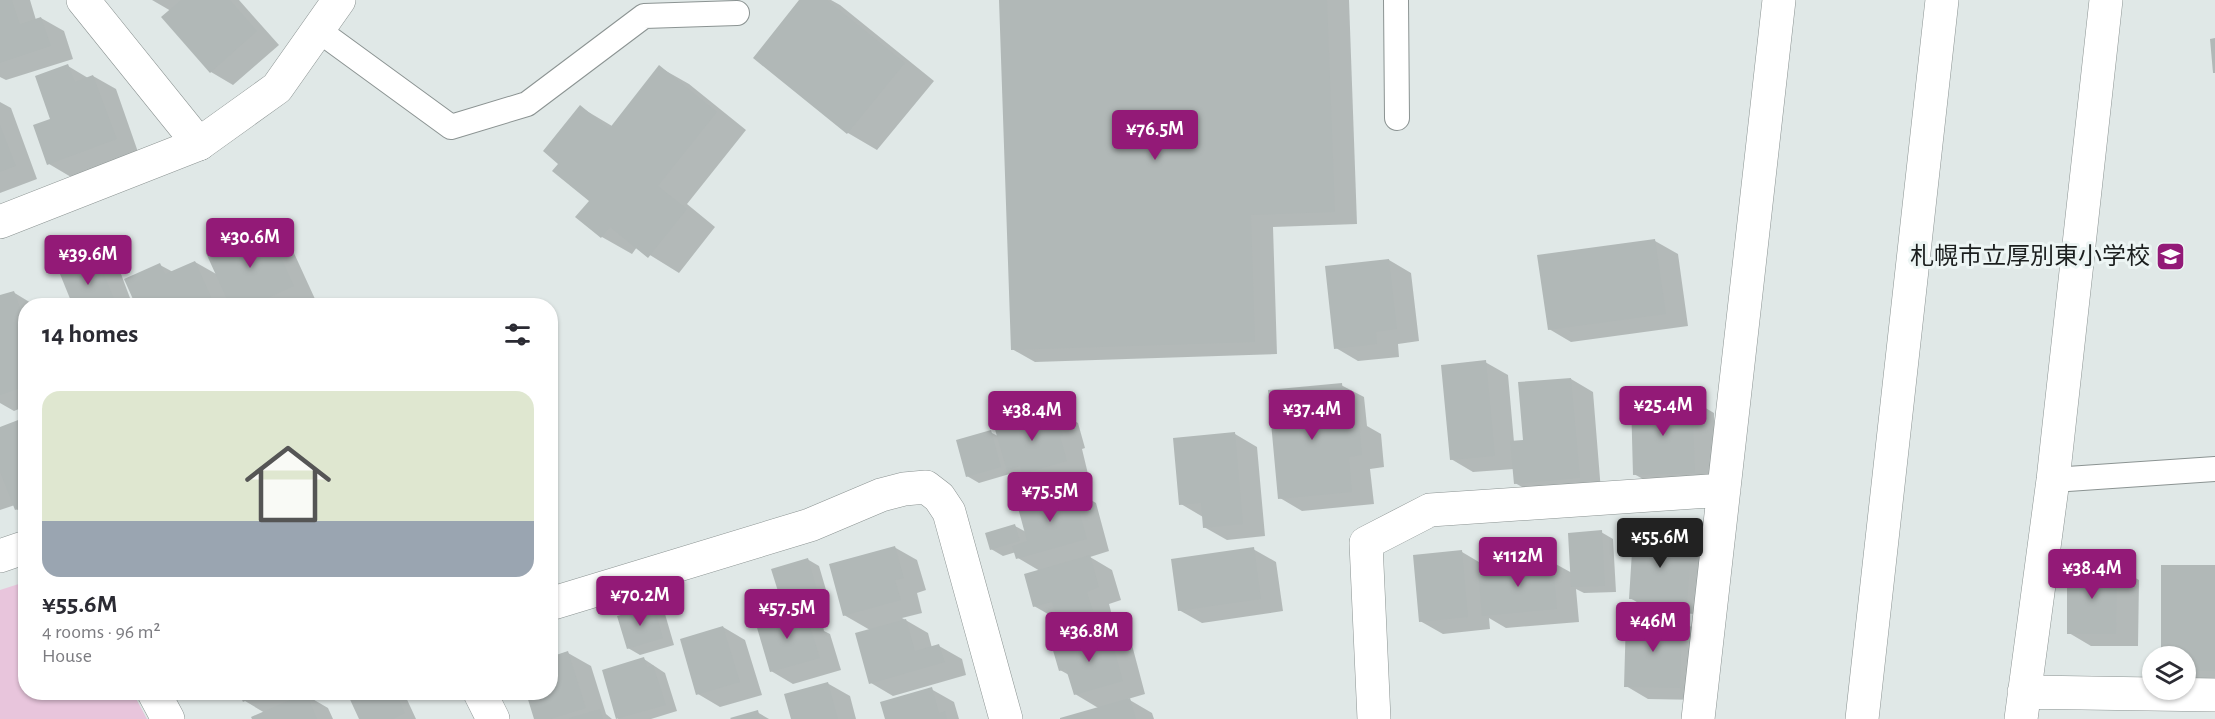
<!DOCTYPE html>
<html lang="en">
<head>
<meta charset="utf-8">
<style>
	:root { --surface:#fff; --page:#f7f7f7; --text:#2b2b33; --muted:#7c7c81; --accent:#931a77 }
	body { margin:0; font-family:"Alegreya Sans","Noto Sans JP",sans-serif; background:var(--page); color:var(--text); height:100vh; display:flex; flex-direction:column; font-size:22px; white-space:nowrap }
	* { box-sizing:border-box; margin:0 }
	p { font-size:20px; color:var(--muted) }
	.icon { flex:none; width:33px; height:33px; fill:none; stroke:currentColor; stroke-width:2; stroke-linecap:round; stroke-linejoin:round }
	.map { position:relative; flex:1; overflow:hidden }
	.side { position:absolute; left:18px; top:298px; width:540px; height:402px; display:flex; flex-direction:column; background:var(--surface); border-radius:24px; box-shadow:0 2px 4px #0004 }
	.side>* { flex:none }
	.fabs { position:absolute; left:2142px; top:646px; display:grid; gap:12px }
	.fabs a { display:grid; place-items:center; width:54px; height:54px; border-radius:50%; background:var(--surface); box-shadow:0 2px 4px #0004; font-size:30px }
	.price { position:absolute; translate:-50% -51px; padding:0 14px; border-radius:6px; background:var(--accent); color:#fff; font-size:20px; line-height:39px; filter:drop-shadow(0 2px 3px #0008) }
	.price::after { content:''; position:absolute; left:50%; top:36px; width:18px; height:14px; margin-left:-9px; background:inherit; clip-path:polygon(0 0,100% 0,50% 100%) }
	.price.selected { background:#222; color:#fff }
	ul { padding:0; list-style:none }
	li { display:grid; align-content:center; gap:12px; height:318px; padding:0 24px }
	li span { display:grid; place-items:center; height:186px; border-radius:18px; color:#555 }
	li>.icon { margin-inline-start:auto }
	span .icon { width:108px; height:108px; fill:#fffc; stroke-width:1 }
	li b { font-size:26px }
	h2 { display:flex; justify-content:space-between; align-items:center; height:72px; padding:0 24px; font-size:26px }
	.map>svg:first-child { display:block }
</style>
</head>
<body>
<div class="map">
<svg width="2215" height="719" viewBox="0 0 2215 719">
	<rect width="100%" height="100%" fill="#e0e8e7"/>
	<path fill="#e8c5dc" d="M25 582 26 693H133L147 719H0V590Z"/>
	<path fill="#0003" d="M0 0H30L36 20 41 18 64 31 73 59 6 80 0 77Z
		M152 0H239L279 45 233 85 211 72 171 11Z
		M801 0H831L840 5 934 81 877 150 848 133Z
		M1000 0H1349L1357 224 1273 227 1277 354 1035 362 1012 349Z
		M68 66 88 78 93 76 116 89 138 152 71 177 49 164 52 119Z
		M659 67 689 84 746 130 687 204 715 227 679 273 637 247 632 254 602 237 577 217 591 201 560 164 580 107 612 126Z
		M0 102 11 108 37 179 0 193Z
		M266 227 288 240 315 299 299 306H138L160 265 173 272 195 262 218 275Z
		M1655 241 1678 254 1688 326 1571 342 1549 329Z
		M1389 260 1411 273 1419 341 1398 344 1399 357 1358 361 1336 348Z
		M98 261 121 274 133 306H75Z
		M13 292 36 306H26V406L14 411 0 403V297Z
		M1485 362 1508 375 1514 442 1525 441 1571 379 1593 392 1601 491 1538 496 1515 483 1514 469 1473 472 1451 459Z
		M1341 385 1364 397 1367 426 1381 434 1384 467 1370 469 1374 504 1302 511 1280 498Z
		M1692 400 1714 413 1717 485 1657 487 1634 474 1633 402Z
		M1055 410 1078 423 1085 448 1082 449 1088 474 1045 486 1036 481 1030 483 1013 473 979 483 967 476 990 432 998 436Z
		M26 419V514L16 509 15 505 0 510V429Z
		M1235 434 1257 447 1265 536 1227 540 1204 527 1203 517 1181 504Z
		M1073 490 1096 503 1109 551 1090 557 1112 570 1121 600 1109 604 1114 623 1081 633 1034 606 1040 571 1018 558 1016 552 1003 556 991 549 1015 526 1026 532Z
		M1601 532 1613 539 1616 592 1584 593 1576 589 1579 622 1506 628 1489 618 1490 629 1443 634 1420 621 1462 552 1484 565 1485 569 1552 562 1572 573Z
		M1692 542 1714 555 1709 615 1652 611 1630 598Z
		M894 547 917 560 926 590 917 593 922 613 902 618 928 633 932 648 939 646 962 659 966 675 893 696 871 683 870 630 844 615Z
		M1253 549 1276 562 1283 611 1202 623 1179 610Z
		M807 559 819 566 829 600 798 609 822 622 824 631 830 634 841 670 793 684 771 671 796 611 783 603Z
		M2116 567 2139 580 2138 646H2091L2069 633Z
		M2215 567V683L2186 682V657H2162Z
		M653 607 665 614 674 645 640 655 628 648Z
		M1681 621 1704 634 1702 700 1648 699 1626 686Z
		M723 627 745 640 762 695 720 707 698 694Z
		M1109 632 1132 645 1145 694 1128 699 1152 713 1154 719H1063L1100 709 1075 694 1069 675 1060 670Z
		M568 653 591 666 606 714 612 719H535L527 693H550Z
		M644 659 665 673 677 711 651 719H618L603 671Z
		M827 683 850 696 856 719H792Z
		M931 689 954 702 959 719H886Z
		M241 693H307L304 694 328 708 333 719H253L265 713 245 701Z
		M348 693H404L416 719H361Z
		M757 712 769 719H734Z"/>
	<path fill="#b1b8b7" d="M0 0H12L20 24 41 17 51 46 0 63Z
		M181 0H230L257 31 210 73 161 17Z
		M799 0H827L905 63 847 134 753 58Z
		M999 0H1327L1335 212 1251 215 1255 342 1011 350Z
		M2215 38V73H2213L2210 39Z
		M68 64 75 82 93 75 117 139 47 165 33 125 50 119 35 76Z
		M659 65 717 112 658 186 687 209 648 258 610 227 601 238 575 217 589 201 552 171 558 164 543 151 580 105 609 129Z
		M0 125 16 166 0 172Z
		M266 225 294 286 250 306H230L206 253Z
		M1655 239 1666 314 1548 330 1537 255Z
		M1389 259 1397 329 1376 332 1377 344 1334 349 1325 266Z
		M98 260 117 306H73L60 274Z
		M195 261 215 306H136L124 279 160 263 165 274Z
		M14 291 26 324V386L0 395V295Z
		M1486 360 1495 456 1450 460 1441 365Z
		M1571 378 1580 478 1514 484 1510 441 1523 440 1518 382Z
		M1342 383 1345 421 1359 420 1362 455 1349 457 1352 492 1278 499 1268 390Z
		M1692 398 1695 473 1633 475 1631 400Z
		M1055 408 1063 436H1060L1067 461 1022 474 1020 466 1007 471 994 426Z
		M26 417V506L15 510 0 472V427Z
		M991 430 1001 467 966 477 956 440Z
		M1235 432 1243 524 1203 528 1201 503 1179 505 1173 438Z
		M1073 488 1087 539 1016 559 1012 546 1027 541 1017 504Z
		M1015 524 1020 541 990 550 985 533Z
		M1602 530 1605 586 1571 587 1568 533Z
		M1633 536 1692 540 1687 603 1629 599Z
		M895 546 904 578 895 580 901 600 843 616 829 564Z
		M1254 547 1261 599 1178 611 1171 559Z
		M1462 550 1468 617 1419 622 1413 555Z
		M1090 555 1099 587 1087 592 1093 610 1057 621 1052 602 1033 607 1024 574Z
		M808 558 818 594 782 604 771 569Z
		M1553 560 1557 609 1482 616 1478 568Z
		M2161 565H2215V671H2186V657H2161Z
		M2067 566H2117L2116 634H2067Z
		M654 606 663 638 627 649 617 616Z
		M800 608 804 621 808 620 820 658 770 672 755 621Z
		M1626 618 1682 619 1680 688 1624 687Z
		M906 619 915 651 939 644 945 662 869 684 855 633Z
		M723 626 740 682 696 695 680 639Z
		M1109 631 1123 681 1074 695 1066 669 1059 671 1052 647Z
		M568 651 586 708 551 719H534L526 693H550V657Z
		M644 657 647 667 653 665 666 705 616 719 602 670Z
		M828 682 838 719H791L784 694Z
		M932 687 939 713 945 711 947 719H885L880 702Z
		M239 693H261L243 702Z
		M306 693 317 719H252L251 717Z
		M347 693H396L405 713 393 719H359Z
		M1130 698 1136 719H1060V718Z
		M600 709 603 719H569V718Z
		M758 710 760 719H731L730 718Z"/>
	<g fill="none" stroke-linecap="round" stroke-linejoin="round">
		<defs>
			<path id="lane" d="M1396 0 1397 118
				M318 30 451 127 527 104 644 16 737 13
				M2053 480 2215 469"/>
			<path id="street" d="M83 0 199 144
				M0 556 26 547
				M550 604 810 525 881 495 904 489 926 487 939 497 949 512 1006 719
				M2024 692 2215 695
				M154 693 168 719
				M480 693 493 719
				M1374 719 1366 543 1430 510 1724 490
				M1698 719 1779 0
				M2021 719 2053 480 2106 0"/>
			<path id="secondary" d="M0 222 199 144 277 88 339 0
				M1862 719 1942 0"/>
		</defs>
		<use href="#lane" stroke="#8b9392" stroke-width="26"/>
		<use href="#street" stroke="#8b9392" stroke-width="34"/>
		<use href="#secondary" stroke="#8b9392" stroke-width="34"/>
		<use href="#lane" stroke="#fff" stroke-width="24"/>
		<use href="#street" stroke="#fff" stroke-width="33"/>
		<use href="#secondary" stroke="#fff" stroke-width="33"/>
	</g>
	<defs>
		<symbol id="school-square" viewBox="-11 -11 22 22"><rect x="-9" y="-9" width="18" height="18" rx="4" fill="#931a77" stroke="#edf5f4"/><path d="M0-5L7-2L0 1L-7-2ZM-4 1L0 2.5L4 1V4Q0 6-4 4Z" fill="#fff"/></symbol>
	</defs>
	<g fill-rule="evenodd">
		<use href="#school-square" x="2154" y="240" width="33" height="33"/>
	</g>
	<g text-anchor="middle" stroke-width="6" stroke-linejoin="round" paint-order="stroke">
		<g font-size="24" fill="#1c1f1f" stroke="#edf5f4" text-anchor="end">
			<text x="2150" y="264">札幌市立厚別東小学校</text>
		</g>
	</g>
</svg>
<div class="fabs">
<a><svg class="icon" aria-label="layers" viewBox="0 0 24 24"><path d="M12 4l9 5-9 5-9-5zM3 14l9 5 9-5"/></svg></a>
</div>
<b class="price" style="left:1155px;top:161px">¥76.5M</b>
<b class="price" style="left:250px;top:269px">¥30.6M</b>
<b class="price" style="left:88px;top:286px">¥39.6M</b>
<b class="price" style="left:1663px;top:437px">¥25.4M</b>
<b class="price" style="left:1312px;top:441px">¥37.4M</b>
<b class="price" style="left:1032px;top:442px">¥38.4M</b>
<b class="price" style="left:1050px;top:523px">¥75.5M</b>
<b class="price selected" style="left:1660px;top:569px">¥55.6M</b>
<b class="price" style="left:1518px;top:588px">¥112M</b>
<b class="price" style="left:2092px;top:600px">¥38.4M</b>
<b class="price" style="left:640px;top:627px">¥70.2M</b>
<b class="price" style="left:787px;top:640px">¥57.5M</b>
<b class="price" style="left:1653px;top:653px">¥46M</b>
<b class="price" style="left:1089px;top:663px">¥36.8M</b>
<section class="side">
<h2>14 homes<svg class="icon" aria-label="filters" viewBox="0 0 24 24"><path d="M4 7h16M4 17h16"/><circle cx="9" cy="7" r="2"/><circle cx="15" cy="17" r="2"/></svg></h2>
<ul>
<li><span style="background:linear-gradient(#dfe7d0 70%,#9aa5b1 0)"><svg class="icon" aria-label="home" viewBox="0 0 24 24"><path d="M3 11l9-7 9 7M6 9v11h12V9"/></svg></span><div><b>¥55.6M</b><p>4 rooms · 96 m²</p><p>House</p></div></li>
</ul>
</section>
</div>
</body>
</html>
